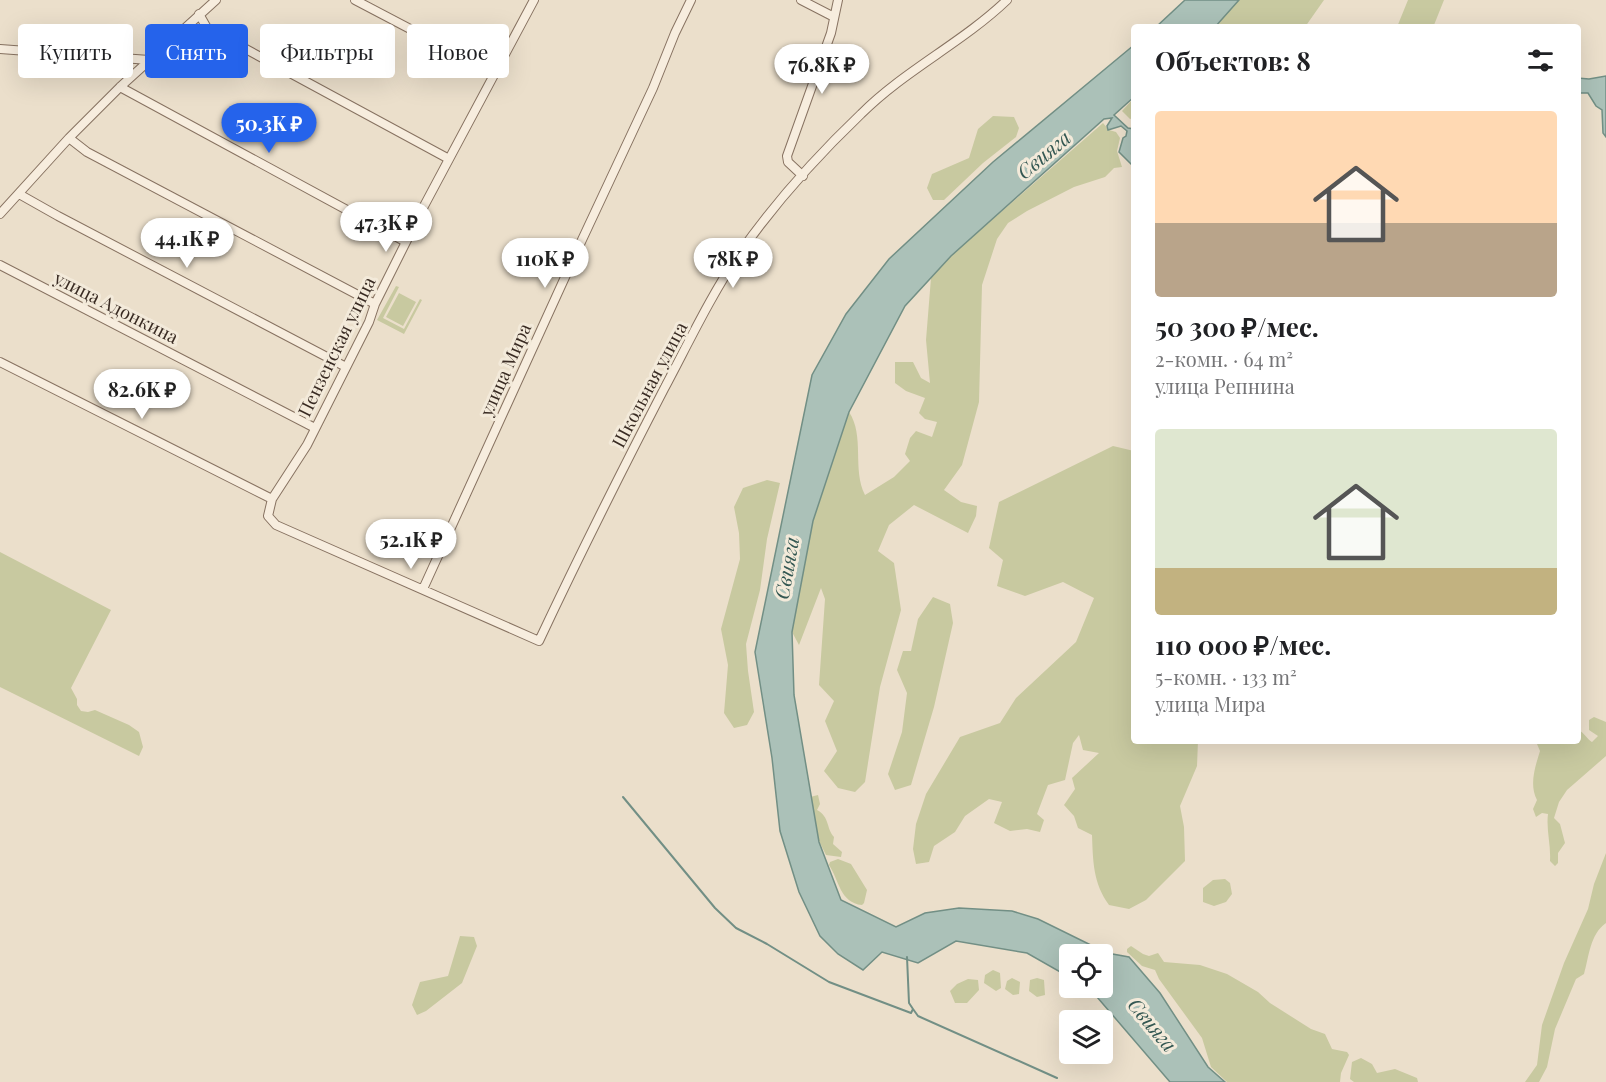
<!DOCTYPE html>
<html lang="ru">
<head>
<meta charset="utf-8">
<style>
	:root { --surface:#fff; --page:#f6f6f6; --text:#202124; --muted:#757577; --accent:#2563eb }
	body { margin:0; font-family:"Playfair Display",serif; background:var(--page); color:var(--text); height:100vh; display:flex; flex-direction:column; font-size:22px; white-space:nowrap }
	* { box-sizing:border-box; margin:0 }
	p { font-size:20px; color:var(--muted) }
	.icon { flex:none; width:33px; height:33px; fill:none; stroke:currentColor; stroke-width:2; stroke-linecap:round; stroke-linejoin:round }
	.map { position:relative; flex:1; overflow:hidden }
	.details { position:absolute; left:1131px; top:24px; width:450px; height:720px; display:flex; flex-direction:column; background:var(--surface); border-radius:6px; box-shadow:0 6px 24px #0002 }
	.details>* { flex:none }
	.guide { position:absolute; left:18px; top:24px; width:570px; height:54px; display:flex; gap:12px }
	.buttons { position:absolute; left:1059px; top:944px; display:grid; gap:12px }
	.buttons a { display:grid; place-items:center; width:54px; height:54px; border-radius:6px; background:var(--surface); box-shadow:0 6px 24px #0002; font-size:30px }
	.price { position:absolute; translate:-50% -51px; padding:0 14px; border-radius:21px; background:#fff; color:#222; font-size:20px; line-height:39px; filter:drop-shadow(0 2px 3px #0008) }
	.price::after { content:''; position:absolute; left:50%; top:36px; width:18px; height:14px; margin-left:-9px; background:inherit; clip-path:polygon(0 0,100% 0,50% 100%) }
	.price.current { background:var(--accent); color:#fff }
	ul { padding:0; list-style:none }
	li { display:grid; align-content:center; gap:12px; height:318px; padding:0 24px }
	li span { display:grid; place-items:center; height:186px; border-radius:6px; color:#555 }
	li>.icon { margin-inline-start:auto }
	span .icon { width:108px; height:108px; fill:#fffc; stroke-width:1 }
	li b { font-size:26px }
	h2 { display:flex; justify-content:space-between; align-items:center; height:72px; padding:0 24px; font-size:26px }
	.chip { padding:0 21px; border-radius:6px; background:var(--surface); box-shadow:0 6px 24px #0002; font-size:21px; line-height:54px }
	.chip.current { background:var(--accent); color:#fff }
	.map>svg:first-child { display:block }
</style>
</head>
<body>
<div class="map">
<svg width="1606" height="1082" viewBox="0 0 1606 1082">
	<rect width="100%" height="100%" fill="#ebdfcb"/>
	<path fill="#c8c9a0" d="M1233 0H1324L1305 27H1206Z
		M1408 0H1444L1434 25 1425 27H1397Z
		M1134 98V118L1130 119 1122 111Z
		M993 116 1014 117 1019 128 1016 137 983 163 944 200H933L927 188 932 174 969 158 978 129Z
		M1103 123 1109 130 1116 132 1120 138 1117 151 1122 167 1114 168 1105 177 1074 187 1027 211 1008 223 997 239 982 285 979 402 962 465 944 490 961 502 977 506 976 516 968 533 914 505 889 525 878 551 894 563 901 610 880 687 865 782 855 792 838 788 824 771 837 751 825 721 834 701 819 685 825 599 821 588 799 645 792 632 813 521 849 412C865 436 852 469 865 495L894 477 910 461 905 454 910 438 916 431 932 437 937 422 925 419 919 413 925 398 906 391 895 383V362H913L921 378 930 383 926 340 931 278 951 256 985 226Z
		M396 286 399 287 383 318 404 329 420 299 422 300 404 334 377 320Z
		M399 293 416 302 403 326 386 317Z
		M1113 446 1134 451V741H1198L1197 766 1180 806 1184 827 1185 861 1146 900 1129 909 1109 905C1093 883 1093 861 1092 835L1078 828 1074 816 1064 805 1075 789 1072 778 1099 753 1083 750 1079 735 1073 743 1065 780 1048 785 1037 814 1044 820 1040 832 1027 829 1010 831 994 823 1002 802 989 799 965 816 955 832 934 846 929 862 916 864 913 849 916 824 926 794 960 737 1000 723 1016 698 1076 642 1094 598 1063 582 1025 596 997 586 1003 560 989 548 999 502Z
		M767 480 780 483 767 539 760 590 746 644 748 671 754 712 747 725 734 728 724 713 728 665 721 629 740 559 739 533 734 507 743 488Z
		M0 552 111 610 71 688 77 699V705L81 711 88 712 95 710 129 725 139 732 143 747 139 756 0 687Z
		M933 597 950 604 953 623 934 707 911 785 895 790 888 774 902 732 907 693 897 670 903 651H911L918 619Z
		M1594 717 1606 722V756L1567 790 1559 802 1554 818 1560 824 1565 843 1558 853V863L1555 866 1550 861C1551 844 1546 830 1548 814L1542 813 1536 817 1533 809 1537 800C1529 785 1535 767 1540 751L1537 744 1511 741H1578V730C1584 732 1587 739 1592 742L1598 736 1589 730V720Z
		M818 795 820 804 817 810C830 817 826 828 834 837L833 844 842 852 841 857 826 855 813 829 810 797Z
		M1606 853V923C1590 934 1589 957 1584 974L1576 979 1555 1029 1547 1067 1539 1082H1525L1537 1065 1542 1025 1564 963 1588 909 1594 884Z
		M838 859 851 864 867 890 864 903 862 905C840 903 839 880 829 865L830 862Z
		M1225 879 1230 883 1232 894 1226 902 1214 906 1203 902V888L1213 880Z
		M460 936 474 937 477 946 462 983 426 1011 417 1015 412 1005 420 982 448 976Z
		M1131 946 1143 954 1149 956 1158 953 1164 962 1200 965 1227 974 1258 992 1270 1003 1311 1029 1325 1034 1332 1049 1347 1052 1349 1055 1341 1073 1340 1082H1227L1211 1067 1202 1038 1159 979 1155 970 1142 966 1127 952V949Z
		M993 970 1000 973 1001 988 996 991 984 983 985 975Z
		M1012 978 1020 982 1019 994 1013 995 1005 989 1007 981Z
		M1037 978 1044 980 1045 995 1037 997 1029 991 1030 980Z
		M968 979 978 980 979 990 967 1003H955L950 991 957 984Z
		M1361 1058 1372 1064 1377 1073 1395 1069 1417 1078 1418 1082H1354L1350 1079 1352 1062Z"/>
	<path fill="#abc1b8" stroke="#728f85" stroke-width="1.5" d="M1185 0H1239L1215 27H1156Z
		M1134 45V97L1114 115 1128 128 1134 129V167L1119 152 1123 138 1126 136 1127 131 1121 126 1108 130 1107 126 1112 118 1104 119 951 256 905 306 849 412 813 521 792 632 794 695 819 842 841 900 896 927 925 913 959 908 1012 911 1038 919 1107 953 1129 957 1160 993 1208 1067 1225 1082H1170L1091 990 1087 987H1102V954H1070L1069 977 1027 953 956 941 918 963 882 952 863 970 838 954 820 936 799 892 780 831 772 758 755 652 812 375 846 314 889 259 993 162Z
		M1606 76V137L1603 133 1602 110 1596 106 1588 93H1578V78L1589 79Z"/>
	<g fill="none" stroke-linecap="round" stroke-linejoin="round">
		<path stroke="#728f85" stroke-width="2" d="M623 797 715 908 736 928 767 944 829 982 911 1013 913 1009 909 1003 907 957
			M913 1009 918 1016 1057 1078"/>
		<defs>
			<path id="minor" d="M355 0 494 73
				M534 0 424 206 375 304 369 322 307 445 272 499 268 516 276 525 539 641C579 556 621 472 664 389 688 344 710 297 739 254 774 204 817 156 861 114 905 70 962 43 1007 0
				M801 0 834 17
				M199 14 207 28 449 159
				M0 49 149 60
				M120 87 406 242
				M69 138 87 152 375 304
				M803 176 788 162 787 156 831 33 838 0
				M19 194 58 216 346 367
				M0 214 69 138 120 87 216 0
				M0 265 315 428
				M0 362 272 499
				M423 589 581 242 653 88 675 33 691 0"/>
		</defs>
		<use href="#minor" stroke="#877261" stroke-width="10"/>
		<use href="#minor" stroke="#f7edde" stroke-width="8"/>
	</g>
	<g text-anchor="middle" stroke-width="6" stroke-linejoin="round" paint-order="stroke">
		<g font-size="18" fill="#392b23" stroke="#f3eada">
			<text transform="translate(116 308) rotate(27)" y="6">улица Адонкина</text>
			<text transform="translate(337 347) rotate(-64)" y="6">Пензенская улица</text>
			<text transform="translate(506 370) rotate(-66)" y="6">улица Мира</text>
			<text transform="translate(650 385) rotate(-62)" y="6">Школьная улица</text>
		</g>
		<g font-size="20" font-style="italic" fill="#335752" stroke="#f3eada">
			<text transform="translate(1044 155) rotate(-40)" y="7">Свияга</text>
			<text transform="translate(787 568) rotate(-80)" y="7">Свияга</text>
			<text transform="translate(1152 1025) rotate(50)" y="7">Свияга</text>
		</g>
	</g>
</svg>
<div class="buttons">
<a><svg class="icon" aria-label="locate" viewBox="0 0 24 24"><circle cx="12" cy="12" r="6"/><path d="M12 2v4M12 18v4M2 12h4M18 12h4"/></svg></a>
<a><svg class="icon" aria-label="layers" viewBox="0 0 24 24"><path d="M12 4l9 5-9 5-9-5zM3 14l9 5 9-5"/></svg></a>
</div>
<b class="price" style="left:822px;top:95px">76.8K ₽</b>
<b class="price current" style="left:269px;top:154px">50.3K ₽</b>
<b class="price" style="left:386px;top:253px">47.3K ₽</b>
<b class="price" style="left:187px;top:269px">44.1K ₽</b>
<b class="price" style="left:545px;top:289px">110K ₽</b>
<b class="price" style="left:733px;top:289px">78K ₽</b>
<b class="price" style="left:142px;top:420px">82.6K ₽</b>
<b class="price" style="left:411px;top:570px">52.1K ₽</b>
<div class="guide">
<a class="chip">Купить</a>
<a class="chip current">Снять</a>
<a class="chip">Фильтры</a>
<a class="chip">Новое</a>
</div>
<section class="details">
<h2>Объектов: 8<svg class="icon" aria-label="filters" viewBox="0 0 24 24"><path d="M4 7h16M4 17h16"/><circle cx="9" cy="7" r="2"/><circle cx="15" cy="17" r="2"/></svg></h2>
<ul>
<li><span style="background:linear-gradient(#ffd9b3 60%,#b9a48a 0)"><svg class="icon" aria-label="home" viewBox="0 0 24 24"><path d="M3 11l9-7 9 7M6 9v11h12V9"/></svg></span><div><b>50 300 ₽/мес.</b><p>2-комн. · 64 m²</p><p>улица Репнина</p></div></li>
<li><span style="background:linear-gradient(#dfe7d0 75%,#c2b280 0)"><svg class="icon" aria-label="home" viewBox="0 0 24 24"><path d="M3 11l9-7 9 7M6 9v11h12V9"/></svg></span><div><b>110 000 ₽/мес.</b><p>5-комн. · 133 m²</p><p>улица Мира</p></div></li>
</ul>
</section>
</div>
</body>
</html>
